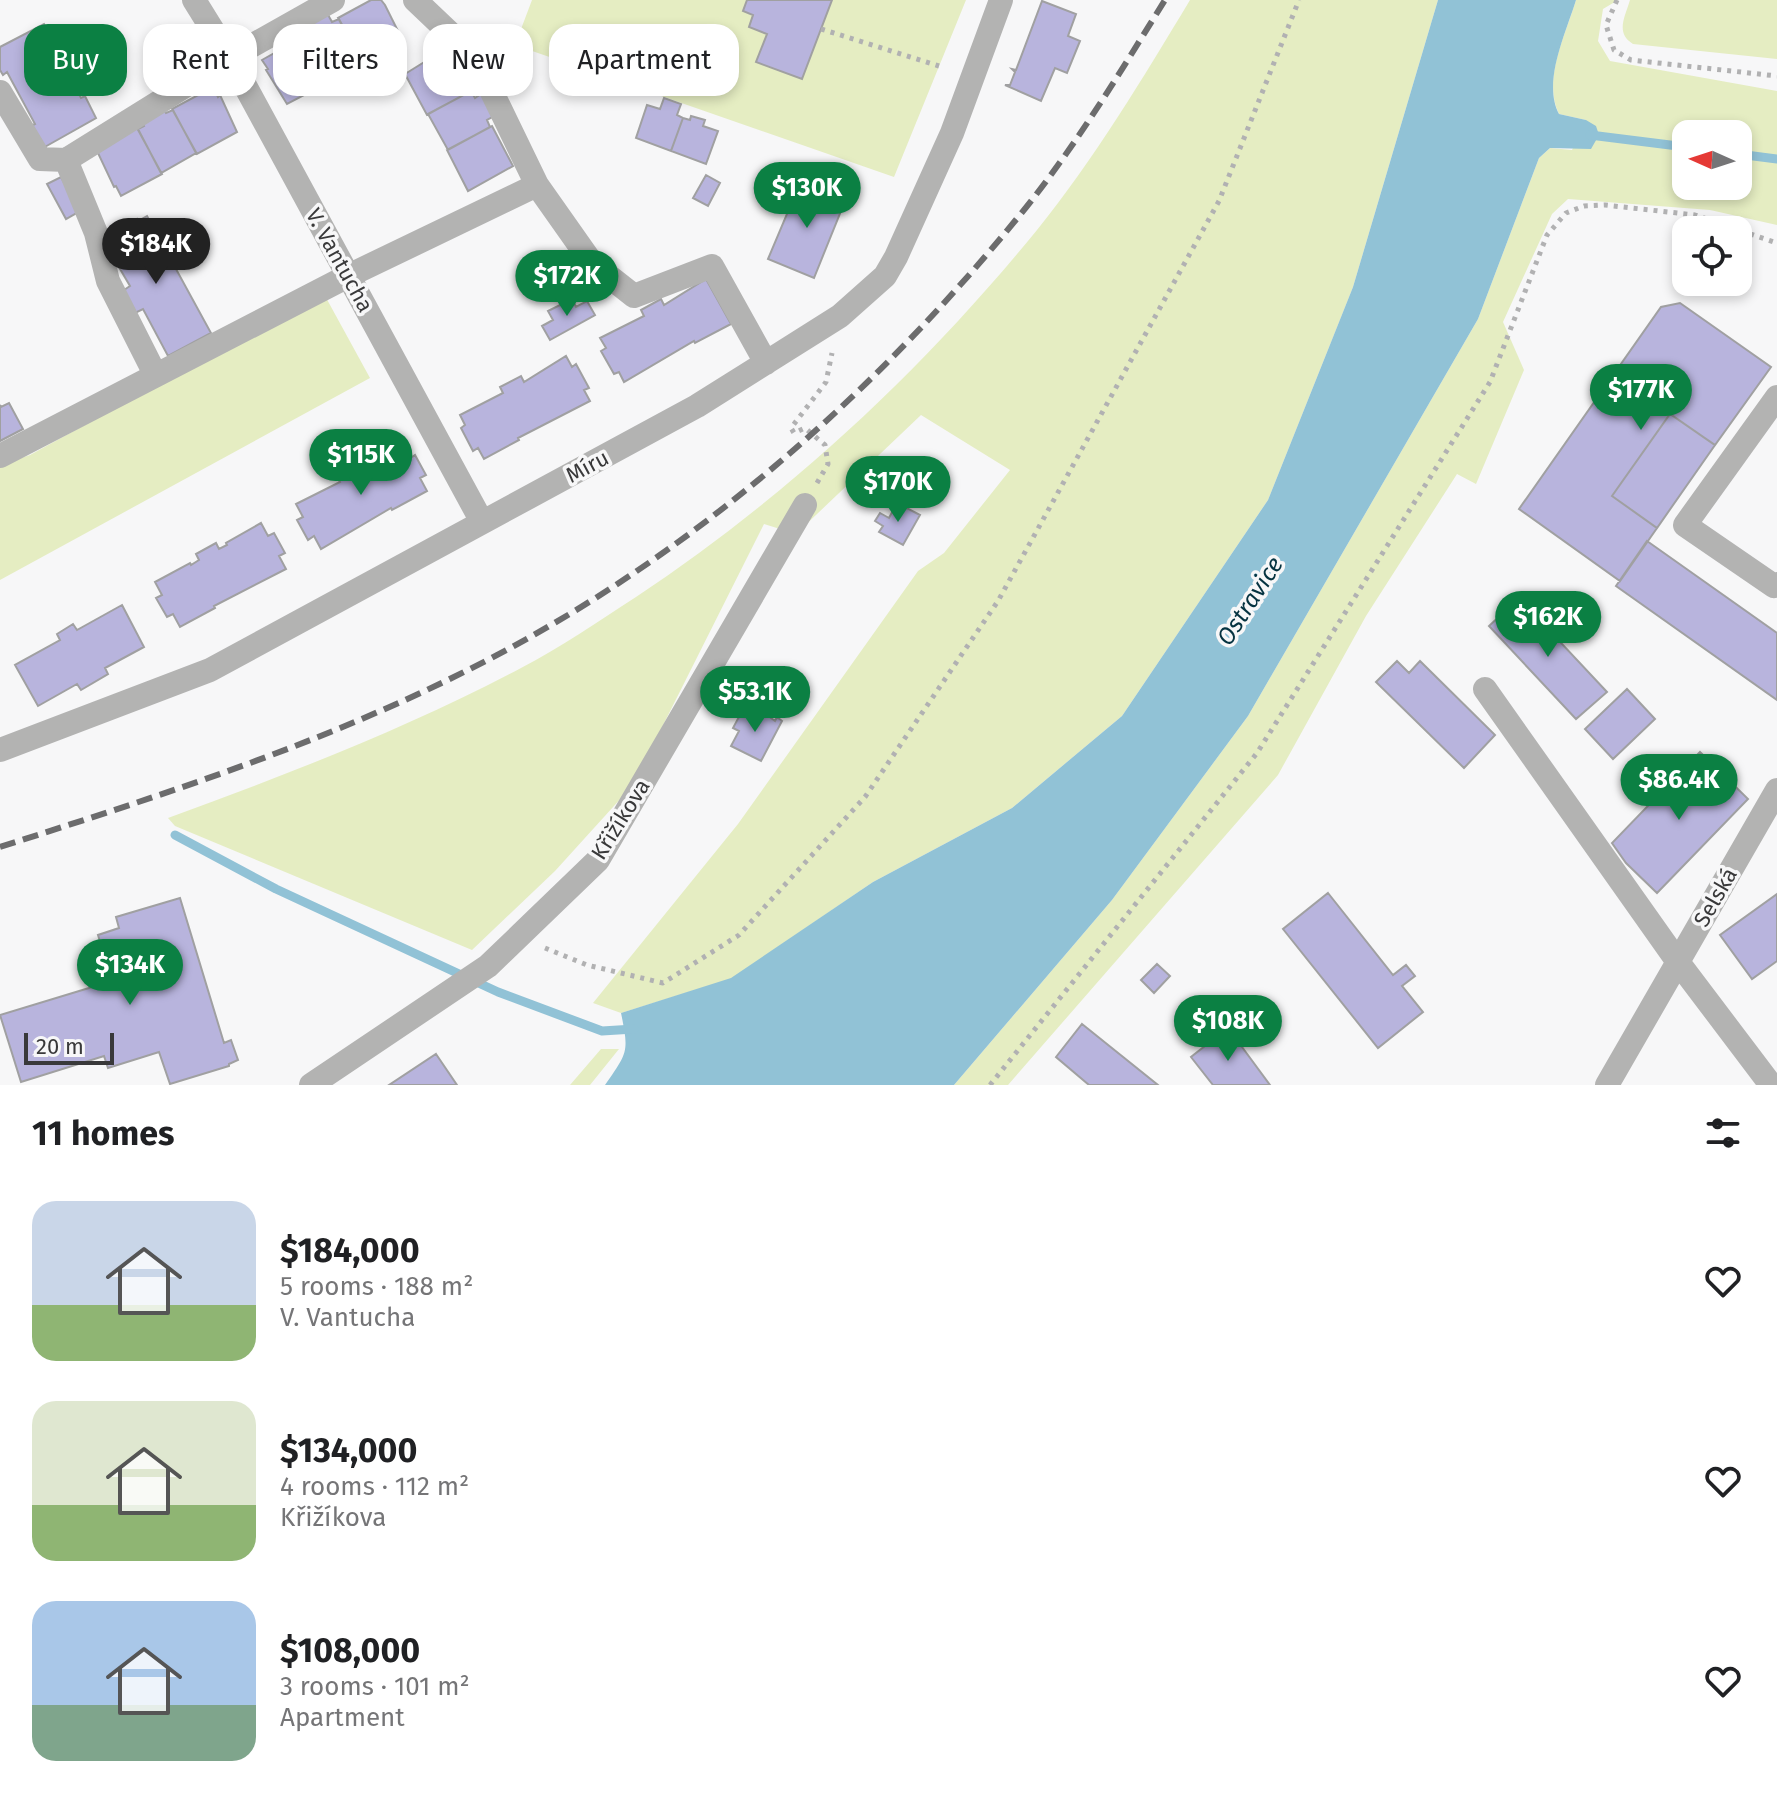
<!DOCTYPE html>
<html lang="en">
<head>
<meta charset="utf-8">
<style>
	:root { --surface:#fff; --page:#f6f6f6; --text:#202124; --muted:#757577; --accent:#0b8043 }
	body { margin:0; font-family:"Fira Sans",sans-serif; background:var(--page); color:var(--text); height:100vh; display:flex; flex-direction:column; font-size:30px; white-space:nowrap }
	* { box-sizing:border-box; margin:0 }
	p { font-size:26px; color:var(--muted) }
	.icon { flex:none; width:44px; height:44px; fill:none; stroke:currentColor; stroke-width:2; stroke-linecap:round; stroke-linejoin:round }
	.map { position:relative; height:1085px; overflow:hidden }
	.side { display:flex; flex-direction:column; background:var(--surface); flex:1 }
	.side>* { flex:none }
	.guide { position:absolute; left:24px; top:24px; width:800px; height:72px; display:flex; gap:16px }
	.needle { width:52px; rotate:273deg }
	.tools { position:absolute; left:1672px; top:120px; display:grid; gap:16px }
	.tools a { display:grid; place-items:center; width:80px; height:80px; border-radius:16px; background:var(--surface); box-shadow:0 4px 12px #0003; font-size:40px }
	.scale { position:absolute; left:24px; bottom:20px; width:90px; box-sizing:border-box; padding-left:8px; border:4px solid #39393a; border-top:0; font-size:22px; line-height:28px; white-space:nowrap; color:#39393a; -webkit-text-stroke:6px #f7f7f8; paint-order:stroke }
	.price { position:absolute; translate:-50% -68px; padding:0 18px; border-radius:28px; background:var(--accent); color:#fff; font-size:26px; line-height:52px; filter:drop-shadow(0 2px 4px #0008) }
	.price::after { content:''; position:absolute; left:50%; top:48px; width:24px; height:18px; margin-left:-12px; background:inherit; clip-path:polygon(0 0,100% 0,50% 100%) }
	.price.on { background:#222; color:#fff }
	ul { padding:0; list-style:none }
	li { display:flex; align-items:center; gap:24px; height:200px; padding:0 32px }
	li span { display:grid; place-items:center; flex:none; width:224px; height:160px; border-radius:24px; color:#555 }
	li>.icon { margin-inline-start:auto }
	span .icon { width:96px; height:96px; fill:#fffc; stroke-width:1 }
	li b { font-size:34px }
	h2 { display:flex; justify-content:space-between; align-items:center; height:96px; padding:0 32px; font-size:34px }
	.tag { padding:0 28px; border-radius:24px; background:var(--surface); box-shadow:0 4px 12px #0003; font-size:28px; line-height:72px }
	.tag.on { background:var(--accent); color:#fff }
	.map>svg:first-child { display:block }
</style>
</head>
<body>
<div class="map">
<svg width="1777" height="1085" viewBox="0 0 1777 1085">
	<rect width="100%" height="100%" fill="#f7f7f8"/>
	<path fill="#e5edc2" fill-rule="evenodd" d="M532 0H966L894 177 515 45Z
		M1190 0H1438L1353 287 1268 500 1122 716 1012 808 873 882 731 979 621 1013 593 1003 738 824 918 571 944 553 1010 470 921 415 796 534 764 524 633 785 555 871 472 950 175 826 168 818C288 774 408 728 521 668 561 647 599 621 636 597 789 495 921 372 1037 230 1095 158 1143 78 1190 0Z
		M1576 0H1618L1603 9 1598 41 1610 61 1777 91V225L1710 210 1568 199 1552 214 1503 322 1524 370 1476 484 1457 474 1366 616 1278 775 1008 1085H954L1112 900 1248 716 1478 319 1539 158 1550 148 1572 150 1586 120 1559 114C1542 80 1566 34 1576 0ZM1686 134H1738V186H1686Z
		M1630 0H1777V59L1633 44C1615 33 1625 17 1630 0Z
		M324 294 370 378 0 580V465L30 455Z
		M601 1049H619L590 1085H570Z"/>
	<path fill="#91c2d6" d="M1438 0H1576C1566 33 1542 82 1559 114L1586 120 1596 126 1599 135 1591 149 1550 148 1539 158 1478 319 1248 716 1112 900 954 1085H605C628 1052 629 1052 621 1013L731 978 873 882 1012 808 1122 716 1268 500 1353 287Z"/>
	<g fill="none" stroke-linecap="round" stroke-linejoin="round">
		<path stroke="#91c2d6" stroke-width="9" d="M1590 135 1686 147
			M1738 154 1777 159
			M175 835 276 889 498 992 602 1031 634 1029"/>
	</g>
	<path fill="#b8b4dd" stroke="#a0a0a1" stroke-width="2" d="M371 0H381L385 5 403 41 363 63 338 18Z
		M747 0H832L802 79 756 62 767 34 749 27 753 15 743 11Z
		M1042 1 1076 14 1068 36 1080 41 1067 73 1055 68 1041 101 1005 85H1010L1015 72 1012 69 1016 70Z
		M327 13 332 22 339 19 362 62 327 81 303 39 310 35 304 25Z
		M44 24 56 45 53 47 81 98 85 96 96 118 43 148 31 126 35 124 7 72 3 75 0 70V47Z
		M303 37 327 83 287 104 266 70 268 69 262 60Z
		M450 50 472 90 427 115 405 74 439 53 440 55Z
		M213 87 218 97 220 95 237 132 197 154 172 109Z
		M471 91 475 98 484 92 496 115 487 120 490 127 448 150 428 114Z
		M664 98 681 104 677 115 683 118 671 151 636 138 647 105 660 109Z
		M161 104 166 113 173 110 196 153 161 173 138 129 144 126 139 116Z
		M691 116 705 120 703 126 718 131 706 164 671 151 683 118 690 120Z
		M492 126 513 166 468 191 447 150Z
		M137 128 162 174 121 196 116 186 114 187 97 151Z
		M706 175 720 183 708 206 693 198Z
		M61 177 80 211 66 219 47 184Z
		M800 183 845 201 814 278 768 259Z
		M147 216 211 333 168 356 143 309 133 314 121 292 130 286 103 240 137 219 138 221Z
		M706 279 731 324 695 343 694 341 624 382 619 372 614 374 601 351 606 348 600 338 644 316 641 310 661 299 664 305Z
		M572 299 576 307 587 301 595 315 550 340 542 326 553 320 548 311Z
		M1680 303 1771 367 1715 445 1670 414 1612 496 1657 528 1620 581 1519 509 1661 307Z
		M566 356 572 367 576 364 589 388 584 390 590 401 518 438 519 440 484 459 478 448 473 451 461 428 465 425 460 415 503 393 500 387 521 376 524 382Z
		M9 403 23 429 0 441V405L1 407Z
		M1670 414 1715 445 1657 528 1612 496Z
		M402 446 409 459 415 455 426 475 420 478 427 491 392 510 391 508 321 549 314 536 308 540 297 520 303 517 296 504 340 482 337 476 357 466 360 472Z
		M897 503 920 515 903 545 879 532 883 526 875 521 880 513 889 518Z
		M261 523 268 536 274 533 285 553 279 556 286 569 214 606 215 608 180 627 173 614 167 617 156 598 162 595 155 582 190 563 191 565 199 560 196 554 216 543 219 549 227 545 226 543Z
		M1647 541 1777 633V700L1616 586Z
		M1519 598 1607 692 1576 719 1489 626Z
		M122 605 144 647 105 668 108 674 81 690 77 684 38 706 15 665 60 640 57 634 73 624 77 630Z
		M1397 661 1409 673 1420 661 1495 735 1464 768 1376 682Z
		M1627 689 1655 719 1613 759 1585 729Z
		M758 709 768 712 767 715 775 721 777 717 782 721 761 761 731 746 739 731 733 728 741 713 752 719Z
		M1700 752 1748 799 1657 893 1626 863 1612 843Z
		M1328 893 1393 975 1406 965 1415 976 1402 986 1423 1012 1378 1048 1283 929Z
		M1777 894V961L1752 979 1720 935Z
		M180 898 224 1043 231 1040 238 1060 229 1064V1066L170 1084 159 1052 108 1068 104 1056 21 1082 0 1015 112 981 98 935 119 928 116 917Z
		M1157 964 1170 976 1154 993 1141 980Z
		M1082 1024 1158 1085H1089L1056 1057Z
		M1228 1028 1270 1085H1213L1191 1057Z
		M436 1054 457 1085H389Z"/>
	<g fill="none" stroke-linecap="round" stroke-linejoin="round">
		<path stroke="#b1b1b2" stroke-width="5" stroke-dasharray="4 6" stroke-linecap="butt" d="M1617 0 1606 25 1614 50 1631 60 1777 76
			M821 29 939 66
			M817 483 828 464 825 445 805 428 794 433 791 428 826 382 832 353
			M545 948 587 965 663 983 739 935 865 797 998 601 1219 201 1299 0
			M990 1085 1257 753 1490 382 1547 235 1566 213 1584 206 1605 205 1695 215 1777 243"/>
		<path stroke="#b3b3b2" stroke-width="24" d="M194 0 230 58 482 522
			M415 0 475 57 537 185 592 263 634 296 712 266 766 363
			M0 92 40 159 66 160 230 58 333 0
			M66 160 96 233 108 281 155 374
			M1777 397 1685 525 1774 586 1777 584
			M0 456 348 276 537 185
			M1485 689 1678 962 1771 1085
			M0 750 210 670 697 406 840 316 885 276 896 257 952 133 1001 0
			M311 1085 488 966 598 860 805 505
			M1607 1085 1777 790"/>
		<path stroke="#6c6c6d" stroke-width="6" stroke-dasharray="16 8" stroke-linecap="butt" d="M0 847C175 791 350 735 512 647 709 540 878 389 1019 216 1074 149 1119 74 1165 0"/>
	</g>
	<g text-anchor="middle" stroke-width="7" stroke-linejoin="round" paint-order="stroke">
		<g font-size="22" fill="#39393a" stroke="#f7f7f8">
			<text transform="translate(340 260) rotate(61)" y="8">V. Vantucha</text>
			<text transform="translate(587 466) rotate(-28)" y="8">Míru</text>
			<text transform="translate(620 819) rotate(-58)" y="8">Křižíkova</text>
			<text transform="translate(1715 897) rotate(-60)" y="8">Selská</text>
		</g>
		<g font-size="24" font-style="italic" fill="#053341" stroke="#f7f7f8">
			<text transform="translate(1250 601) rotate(-57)" y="8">Ostravice</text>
		</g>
	</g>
</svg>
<div class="tools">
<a><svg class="needle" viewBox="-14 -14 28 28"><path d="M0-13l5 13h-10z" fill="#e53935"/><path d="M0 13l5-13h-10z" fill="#757577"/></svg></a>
<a><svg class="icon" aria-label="locate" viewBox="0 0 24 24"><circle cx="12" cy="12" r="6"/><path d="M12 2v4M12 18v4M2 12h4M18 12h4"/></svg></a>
</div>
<div class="scale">20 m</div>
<b class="price" style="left:807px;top:230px">$130K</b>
<b class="price on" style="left:156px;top:286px">$184K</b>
<b class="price" style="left:567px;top:318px">$172K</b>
<b class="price" style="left:1641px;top:432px">$177K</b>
<b class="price" style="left:361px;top:497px">$115K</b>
<b class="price" style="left:898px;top:524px">$170K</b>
<b class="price" style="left:1548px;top:659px">$162K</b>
<b class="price" style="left:755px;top:734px">$53.1K</b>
<b class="price" style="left:1679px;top:822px">$86.4K</b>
<b class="price" style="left:130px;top:1007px">$134K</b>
<b class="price" style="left:1228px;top:1063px">$108K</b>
<div class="guide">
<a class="tag on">Buy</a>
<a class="tag">Rent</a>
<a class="tag">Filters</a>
<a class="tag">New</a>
<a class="tag">Apartment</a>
</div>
</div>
<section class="side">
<h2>11 homes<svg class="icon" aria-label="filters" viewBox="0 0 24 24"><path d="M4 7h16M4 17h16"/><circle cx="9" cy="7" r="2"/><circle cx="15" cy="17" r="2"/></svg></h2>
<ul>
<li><span style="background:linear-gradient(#c9d6e8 65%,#8fb573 0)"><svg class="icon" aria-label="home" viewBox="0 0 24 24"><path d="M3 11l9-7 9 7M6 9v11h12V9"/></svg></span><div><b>$184,000</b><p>5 rooms · 188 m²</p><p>V. Vantucha</p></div><svg class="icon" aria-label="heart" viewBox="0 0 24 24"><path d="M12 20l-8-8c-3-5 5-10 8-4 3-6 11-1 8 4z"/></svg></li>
<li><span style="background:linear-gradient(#dfe7d0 65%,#8fb573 0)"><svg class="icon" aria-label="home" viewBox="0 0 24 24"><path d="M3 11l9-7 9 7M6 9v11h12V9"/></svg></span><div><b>$134,000</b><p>4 rooms · 112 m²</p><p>Křižíkova</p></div><svg class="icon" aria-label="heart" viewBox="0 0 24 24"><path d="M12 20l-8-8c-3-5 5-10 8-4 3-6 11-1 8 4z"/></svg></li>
<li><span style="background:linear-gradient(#a9c7e8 65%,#7fa58c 0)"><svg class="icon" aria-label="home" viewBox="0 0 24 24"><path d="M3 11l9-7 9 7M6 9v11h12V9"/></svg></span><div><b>$108,000</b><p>3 rooms · 101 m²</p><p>Apartment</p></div><svg class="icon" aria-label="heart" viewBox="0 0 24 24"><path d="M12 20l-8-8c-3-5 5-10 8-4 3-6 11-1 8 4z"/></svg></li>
</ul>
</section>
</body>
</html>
